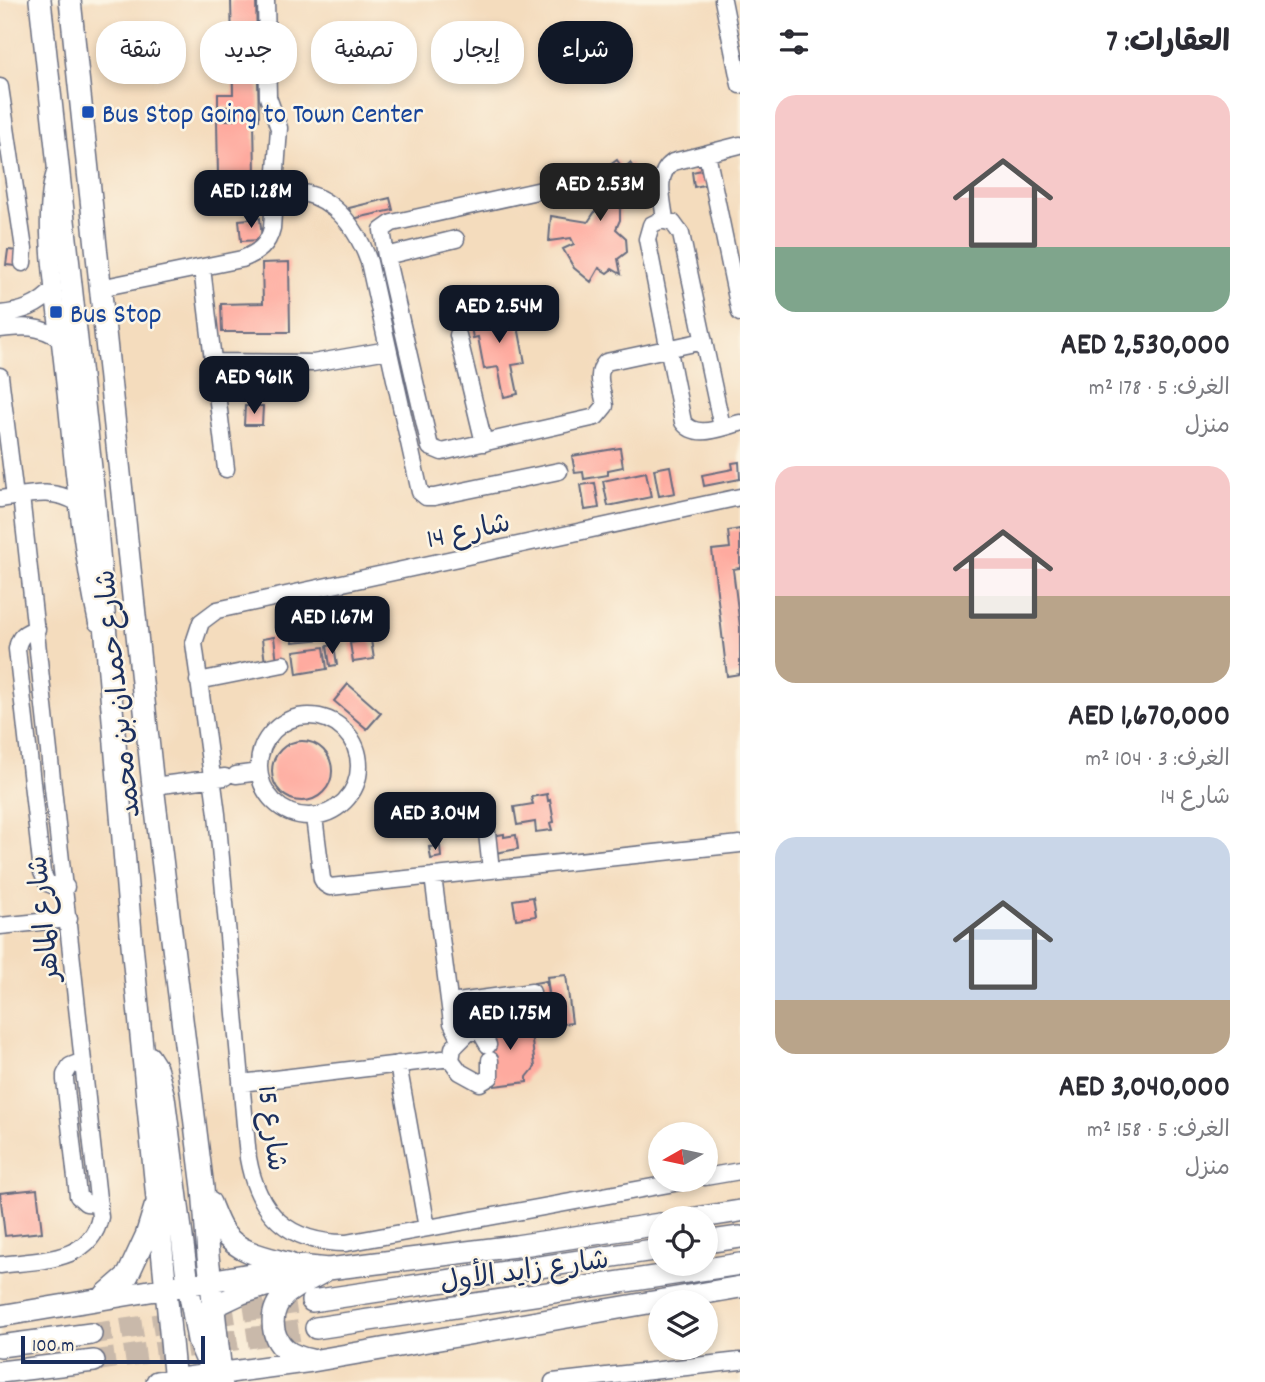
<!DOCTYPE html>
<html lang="ar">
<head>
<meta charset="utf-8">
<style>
	:root { --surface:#fff; --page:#f7f7f7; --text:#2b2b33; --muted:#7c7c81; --accent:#111827 }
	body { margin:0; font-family:Dekko,"Playpen Sans Arabic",sans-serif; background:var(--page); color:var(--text); direction:rtl; height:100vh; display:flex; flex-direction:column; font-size:26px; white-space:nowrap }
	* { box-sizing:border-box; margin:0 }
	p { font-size:23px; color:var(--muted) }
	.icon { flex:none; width:38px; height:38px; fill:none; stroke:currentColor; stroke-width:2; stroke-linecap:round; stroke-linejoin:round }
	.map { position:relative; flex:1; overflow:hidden; direction:ltr }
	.sheet { display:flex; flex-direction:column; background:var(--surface); width:525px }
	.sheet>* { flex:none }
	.top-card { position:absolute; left:21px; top:21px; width:612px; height:63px; direction:rtl; display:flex; gap:14px }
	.needle { width:46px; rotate:261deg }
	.buttons { position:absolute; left:648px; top:1122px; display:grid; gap:14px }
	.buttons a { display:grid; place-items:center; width:70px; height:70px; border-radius:50%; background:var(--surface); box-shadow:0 4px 10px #0003; font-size:35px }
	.scale { position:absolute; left:21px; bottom:18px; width:184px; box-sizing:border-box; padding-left:7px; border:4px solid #1b2f5e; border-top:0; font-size:19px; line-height:24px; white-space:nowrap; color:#1b2f5e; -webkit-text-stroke:5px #fcf5e5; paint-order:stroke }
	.price { position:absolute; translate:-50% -60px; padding:0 16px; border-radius:14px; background:var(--accent); color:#fff; font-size:23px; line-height:46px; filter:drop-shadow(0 2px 4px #0008) }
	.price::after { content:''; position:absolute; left:50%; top:42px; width:21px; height:16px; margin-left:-10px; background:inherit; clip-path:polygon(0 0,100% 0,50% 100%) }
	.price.current { background:#222; color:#fff }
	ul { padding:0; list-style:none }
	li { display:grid; align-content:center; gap:14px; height:371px; padding:0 35px }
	li span { display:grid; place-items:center; height:217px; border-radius:21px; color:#555 }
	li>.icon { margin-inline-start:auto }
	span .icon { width:126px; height:126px; fill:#fffc; stroke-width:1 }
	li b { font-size:30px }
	h2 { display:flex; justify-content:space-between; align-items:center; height:84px; padding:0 35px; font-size:30px }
	.chip { padding:0 24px; border-radius:28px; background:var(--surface); box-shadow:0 4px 10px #0003; font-size:24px; line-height:63px }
	.chip.current { background:var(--accent); color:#fff }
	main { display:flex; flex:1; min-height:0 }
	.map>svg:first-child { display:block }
</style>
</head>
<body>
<main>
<section class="sheet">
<h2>العقارات: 7<svg class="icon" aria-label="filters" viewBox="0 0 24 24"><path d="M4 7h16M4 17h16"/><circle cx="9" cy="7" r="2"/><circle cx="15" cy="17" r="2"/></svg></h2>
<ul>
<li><span style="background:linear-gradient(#f6c9c9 70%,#7fa58c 0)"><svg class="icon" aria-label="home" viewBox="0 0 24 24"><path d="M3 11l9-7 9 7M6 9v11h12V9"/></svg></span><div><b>AED 2,530,000</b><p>الغرف: 5 · 178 m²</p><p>منزل</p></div></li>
<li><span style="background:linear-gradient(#f6c9c9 60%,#b9a48a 0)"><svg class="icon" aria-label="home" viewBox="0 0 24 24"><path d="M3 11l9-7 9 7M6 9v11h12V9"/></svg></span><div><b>AED 1,670,000</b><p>الغرف: 3 · 104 m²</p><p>شارع 14</p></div></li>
<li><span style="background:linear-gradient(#c9d6e8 75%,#b9a48a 0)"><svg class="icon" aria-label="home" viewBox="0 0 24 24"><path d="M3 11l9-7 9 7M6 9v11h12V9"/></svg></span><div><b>AED 3,040,000</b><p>الغرف: 5 · 158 m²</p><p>منزل</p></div></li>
</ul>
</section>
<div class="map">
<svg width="740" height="1382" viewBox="0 0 740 1382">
	<rect width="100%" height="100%" fill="#fcf5e5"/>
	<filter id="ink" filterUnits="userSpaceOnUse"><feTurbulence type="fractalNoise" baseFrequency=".0143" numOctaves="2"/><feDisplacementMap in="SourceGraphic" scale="14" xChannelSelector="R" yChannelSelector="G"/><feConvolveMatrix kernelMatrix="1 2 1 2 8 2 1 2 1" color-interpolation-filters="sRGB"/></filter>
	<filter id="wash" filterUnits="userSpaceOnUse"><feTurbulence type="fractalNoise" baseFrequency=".00686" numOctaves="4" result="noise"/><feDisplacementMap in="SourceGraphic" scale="28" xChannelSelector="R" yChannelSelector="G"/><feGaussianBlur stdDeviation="1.57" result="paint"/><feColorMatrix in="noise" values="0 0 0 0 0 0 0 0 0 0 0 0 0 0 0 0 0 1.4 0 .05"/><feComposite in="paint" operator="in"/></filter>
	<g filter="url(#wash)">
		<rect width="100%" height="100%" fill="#f4dcbd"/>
		<g id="blocks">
			<path fill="#feaa9f" d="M231 0H256L259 120H254L255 176 218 177 217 120H234L233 107H218V94H233Z
				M617 160 623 169 630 163 648 188 620 209V220L616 229 626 238 627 252 618 259 621 274 612 269 607 273 599 268 591 282 574 268 563 249 574 244 571 238 549 241 551 216 588 222 598 207 588 193 596 186 591 179Z
				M707 169 709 184 694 187 692 172Z
				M390 198 393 210 352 219 349 208Z
				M260 218 262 240 241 241 239 220Z
				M8 250 18 251 16 266 6 265Z
				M289 262 290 332H222L221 304 263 303 262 263Z
				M497 300 502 324 517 321 525 363 512 365 518 394 504 397 498 367 484 369 478 337 473 338 469 316 486 312 484 303Z
				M245 406H263L262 425H244Z
				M620 448 623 467 608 470V475L584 479 583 472 575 473 572 456Z
				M739 462 740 479 704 486 702 475 733 469 732 463Z
				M670 466 675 493 659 496 654 469Z
				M646 472 651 497 608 506 603 481Z
				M595 483 599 508 585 510 581 485Z
				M740 529V568L733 569 740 627V674L727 676 712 550 730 548 728 531Z
				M320 615 323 639 293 642 291 618Z
				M274 637 277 662 265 663 262 639Z
				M371 640 374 659 353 662 350 643Z
				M334 645 337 665 330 666 327 646Z
				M324 647 327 669 297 674 294 651Z
				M348 684 381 713 367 729 334 701Z
				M272 771a30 30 0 1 1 60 0a30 30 0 1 1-60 0Z
				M547 794 548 801 550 800 554 822 550 823 552 830 536 832 535 822 517 825 514 807 533 804 531 797Z
				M504 834V837L516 835 518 849 495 853 492 836Z
				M440 846 441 857 431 859 429 847Z
				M533 897 536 916 516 919 513 900Z
				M566 975 572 1023 540 1027 539 1015 552 1014 547 977Z
				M546 981 550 1009 538 1011 534 983Z
				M519 1020 521 1025 531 1033 535 1067 527 1077V1082L495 1086 492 1060 485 1061 483 1046 489 1044 487 1024Z
				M37 1189 42 1232 5 1236 0 1193Z"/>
		</g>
	</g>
	<g filter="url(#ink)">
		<use href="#blocks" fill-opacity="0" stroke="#676c7f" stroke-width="2"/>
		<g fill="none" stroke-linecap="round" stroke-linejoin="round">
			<path stroke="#c9b9aa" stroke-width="21" stroke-dasharray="21 10" stroke-linecap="butt" d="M91 1334 312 1301
				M94 1361 316 1328"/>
			<defs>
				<path id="minor" d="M723 0 740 85
					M0 87 24 249 23 263
					M707 154 740 313
					M56 170C39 214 57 312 62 360 72 448 78 537 97 623
					M555 187 392 223 382 230 386 256 430 447 442 452 596 417 605 406C603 390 594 374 606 362L704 341
					M274 196C321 180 355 222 369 262L420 492 426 497H434L559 471
					M665 220C663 200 654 175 673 162L740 145
					M386 256 456 239
					M202 268 226 469
					M100 288 242 259C258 253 268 245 272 228L279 128 268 97 266 0
					M0 314C22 312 39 306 54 289
					M0 329C23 326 40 325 60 339
					M458 335 484 443
					M214 362 313 363 388 350
					M0 376 15 497
					M722 427 681 234 673 223 661 220 651 225 647 239 683 422C696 440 722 427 740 423
					M0 499C28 495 52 487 78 503
					M37 629C25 632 19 636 17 649L42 872 47 883 57 887H66
					M198 681 283 664
					M259 766a50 50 0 1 1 100 0a50 50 0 1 1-100 0Z
					M236 775 259 772
					M153 786 225 777
					M484 805 491 870
					M314 817 322 879 325 884 330 887 740 844
					M433 876 452 1023 460 1039
					M0 926 69 919
					M450 1003 532 992
					M488 1045 481 1033 470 1031 453 1048 451 1060 460 1072 480 1083 490 1077V1060
					M83 1061 70 1066 65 1075V1080L78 1196 86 1203 99 1204
					M398 1064 427 1228
					M241 1083 451 1058
					M705 1177 740 1171
					M691 1180 346 1243C288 1243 258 1214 248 1158L217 814 194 643 201 622 217 610 740 497
					M0 1265C38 1260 91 1263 100 1217L21 496
					M553 1382 740 1361"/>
				<path id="major" d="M40 0 95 505 131 934 175 1382
					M70 0 153 786 203 1188 208 1256 222 1382
					M149 1057 156 1068 164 1097 188 1284 198 1340 207 1361 221 1373
					M210 1203C214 1213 218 1224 224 1233 238 1253 269 1258 290 1264
					M696 1218 740 1211
					M705 1242 740 1237
					M105 1295 128 1275 146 1236 155 1207
					M312 1301 660 1249
					M202 1312 242 1293 286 1280
					M0 1316 299 1266 328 1269 516 1246 660 1224
					M316 1328 740 1264
					M0 1346 91 1334
					M311 1360C302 1358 293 1356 286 1350 269 1336 269 1309 285 1295 297 1284 315 1278 328 1269
					M0 1372 94 1361
					M157 1382 312 1361 740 1287"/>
			</defs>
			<use href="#minor" stroke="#676c7f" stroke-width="19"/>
			<use href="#major" stroke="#676c7f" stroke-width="24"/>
			<use href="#minor" stroke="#fff" stroke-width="16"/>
			<use href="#major" stroke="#fff" stroke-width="21"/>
		</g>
	</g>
	<g fill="#1a4fb4" stroke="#fcf5e5" stroke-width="2.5">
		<rect x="81" y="105" width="14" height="14" rx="3.5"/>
		<rect x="49" y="305" width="14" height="14" rx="3.5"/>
	</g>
	<g text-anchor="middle" stroke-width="5" stroke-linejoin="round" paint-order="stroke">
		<g font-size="28" fill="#164399" stroke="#fcf5e5" text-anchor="start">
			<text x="102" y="122">Bus Stop Going to Town Center</text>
			<text x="70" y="322">Bus Stop</text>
		</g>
		<g font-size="28" fill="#1b2f5e" stroke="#fcf5e5">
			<text transform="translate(468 529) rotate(-12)" y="10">شارع 14</text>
			<text transform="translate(116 694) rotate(-96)" y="10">شارع حمدان بن محمد</text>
			<text transform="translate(42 919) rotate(-96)" y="10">شارع الماهر</text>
			<text transform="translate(274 1128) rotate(83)" y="10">شارع 15</text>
			<text transform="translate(524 1269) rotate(-8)" y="10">شارع زايد الأول</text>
		</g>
	</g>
</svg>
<div class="buttons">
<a><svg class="needle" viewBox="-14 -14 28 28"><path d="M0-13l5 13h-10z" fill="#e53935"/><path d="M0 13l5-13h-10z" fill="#7c7c81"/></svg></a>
<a><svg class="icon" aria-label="locate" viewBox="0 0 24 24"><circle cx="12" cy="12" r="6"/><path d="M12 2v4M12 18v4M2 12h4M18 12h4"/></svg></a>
<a><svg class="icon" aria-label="layers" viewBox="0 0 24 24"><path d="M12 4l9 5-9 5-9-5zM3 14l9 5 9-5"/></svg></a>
</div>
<div class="scale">100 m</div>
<b class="price current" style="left:600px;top:223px">AED 2.53M</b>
<b class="price" style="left:251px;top:230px">AED 1.28M</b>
<b class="price" style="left:499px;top:345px">AED 2.54M</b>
<b class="price" style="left:254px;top:416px">AED 961K</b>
<b class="price" style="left:332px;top:656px">AED 1.67M</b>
<b class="price" style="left:435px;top:852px">AED 3.04M</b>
<b class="price" style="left:510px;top:1052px">AED 1.75M</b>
<div class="top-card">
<a class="chip current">شراء</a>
<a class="chip">إيجار</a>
<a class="chip">تصفية</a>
<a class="chip">جديد</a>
<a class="chip">شقة</a>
</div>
</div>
</main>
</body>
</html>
